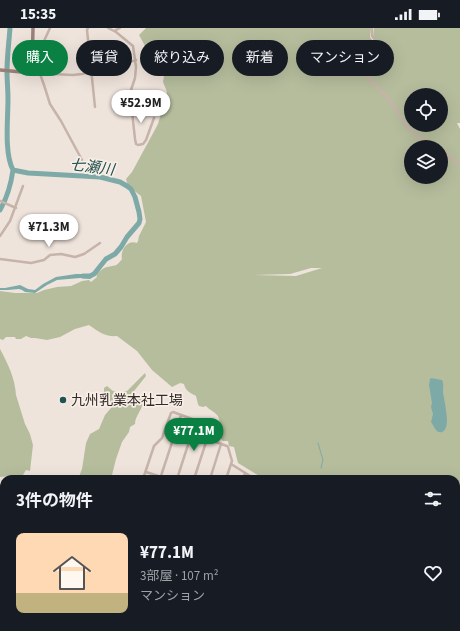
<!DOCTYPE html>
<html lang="ja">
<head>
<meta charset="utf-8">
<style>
	:root { --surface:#171b24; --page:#20242c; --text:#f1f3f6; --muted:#9ea1a6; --accent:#0b8043 }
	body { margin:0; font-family:"Source Sans 3","Noto Sans JP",sans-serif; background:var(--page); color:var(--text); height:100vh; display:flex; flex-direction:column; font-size:15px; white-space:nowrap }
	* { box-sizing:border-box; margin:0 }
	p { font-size:13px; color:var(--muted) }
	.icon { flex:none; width:22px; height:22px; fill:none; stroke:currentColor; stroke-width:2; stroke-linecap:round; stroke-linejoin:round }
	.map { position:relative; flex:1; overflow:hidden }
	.sheet { position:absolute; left:0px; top:447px; width:460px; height:156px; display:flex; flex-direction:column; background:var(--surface); border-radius:12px 12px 0 0; box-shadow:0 4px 16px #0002 }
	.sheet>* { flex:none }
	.hud { position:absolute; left:12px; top:12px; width:436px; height:36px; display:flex; gap:8px }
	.fabs { position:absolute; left:404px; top:60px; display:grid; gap:8px }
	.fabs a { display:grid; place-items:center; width:44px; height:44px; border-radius:50%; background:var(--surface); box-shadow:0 4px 16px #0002; font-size:20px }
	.price { position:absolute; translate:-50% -34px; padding:0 9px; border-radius:14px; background:#fff; color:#222; font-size:13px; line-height:26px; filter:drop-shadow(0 1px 2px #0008) }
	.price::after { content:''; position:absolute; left:50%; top:24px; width:12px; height:9px; margin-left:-6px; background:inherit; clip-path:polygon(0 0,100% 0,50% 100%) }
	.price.on { background:var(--accent); color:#fff }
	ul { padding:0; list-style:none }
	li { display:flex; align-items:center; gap:12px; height:100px; padding:0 16px }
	li span { display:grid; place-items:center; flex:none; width:112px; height:80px; border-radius:8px; color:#555 }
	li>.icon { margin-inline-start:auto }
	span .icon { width:48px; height:48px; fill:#fffc; stroke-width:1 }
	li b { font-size:17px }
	h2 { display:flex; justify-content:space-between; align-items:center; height:48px; padding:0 16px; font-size:17px }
	.chip { padding:0 14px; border-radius:18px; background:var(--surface); box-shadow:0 4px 16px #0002; font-size:14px; line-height:36px }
	.chip.on { background:var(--accent); color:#fff }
	.status { display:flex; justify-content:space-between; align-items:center; height:28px; padding:0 20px; background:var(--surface); direction:ltr }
	.status svg { height:11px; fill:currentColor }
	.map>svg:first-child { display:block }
</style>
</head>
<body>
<div class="status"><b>15:35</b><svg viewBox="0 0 49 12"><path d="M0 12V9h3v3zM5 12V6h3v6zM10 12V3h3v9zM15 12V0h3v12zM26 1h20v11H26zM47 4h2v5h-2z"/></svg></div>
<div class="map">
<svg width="460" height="603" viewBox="0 0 460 603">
	<rect width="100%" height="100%" fill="#efe4dc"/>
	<path fill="#b6bd9d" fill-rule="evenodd" d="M146 0H371L370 9C372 12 377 16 378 20 380 29 362 35 355 36V37C367 36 376 33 382 22L381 18 373 9 374 0H460V95H457L460 101V587L456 583V451H264L238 435 234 419 229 418 228 413H223C217 407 221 406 221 400 219 395 220 390 217 387 214 383 209 382 206 378L203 379 199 378 198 376 196 368C190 365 185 362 184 356L180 355 172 359 152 342 137 323 117 308C105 309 99 304 89 297L75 301 60 309 47 312 35 310H31L26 308 21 311H16L15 309H6L3 312 0 311V263L15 265H37L44 262 57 259 71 258 82 253 89 252 91 254 97 249 96 246C100 243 103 240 107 239 116 237 116 239 122 231 120 223 127 211 137 215L138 213 139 208 146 194 141 168 128 158 126 151 132 144 158 96 167 64 163 54 164 48 156 38 158 29 145 18 139 7ZM411 67H441V97H411ZM411 119H441V149H411ZM311 240H322L296 248 253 247 290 246Z
		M0 321C8 336 15 350 16 367L25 396 30 406 33 417 30 443 26 442 23 447 0 449Z
		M145 345 146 348 134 363 135 365 136 366V368L143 371C144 381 135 387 135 396L130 399 129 404 122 414 116 431 111 451H78L82 441 86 415 90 406 99 401 105 387 111 380 108 374 104 371V360L107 358 113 363H114L118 365 127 363Z
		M0 477H4V550L0 547Z
		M456 587 460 590V603H391L393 599H456Z"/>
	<path fill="#7daaa7" d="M88 246 91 251 80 250 57 252 47 257 35 265 25 264 22 262 19 261 8 262H0V260H5L20 257 28 261 35 262 43 256 56 249 76 246Z
		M431 350 442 352C444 356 443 359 443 364 444 372 449 392 446 399 445 402 444 403 442 404 436 406 434 398 431 394L433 386 431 379 432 375 429 357 430 351Z"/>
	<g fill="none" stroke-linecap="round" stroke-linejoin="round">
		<path stroke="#7daaa7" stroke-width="1" d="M318 415 323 432 321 440"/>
		<path stroke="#7daaa7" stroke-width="5" d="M10 0C9 14 7 29 7 43 7 53 8 62 8 71 8 91 4 125 13 142L28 145 100 149 120 154 127 158 131 161 135 169 139 184 140 191 139 195 127 209 121 219 115 226 106 231 94 246 90 248H83
			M0 182C7 170 11 156 13 142
			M439 603 441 599"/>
		<path stroke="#c6b3a9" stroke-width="2.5" d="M50 0 44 13 41 15 39 17V43L44 57 50 76 61 93 82 132
			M88 0 87 2 95 79
			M108 0 116 4 133 18 136 39 135 50 130 65 135 111 136 116 138 117 143 116 146 112 154 90
			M372 0V8L379 17 380 22 378 26 364 38 363 39 364 43 367 49 390 72 409 101 419 109 438 119
			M114 3 120 0
			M32 45 73 47 82 46 136 32
			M441 121 460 137
			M0 173 16 180
			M0 208 10 193 23 158
			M0 231 31 235 44 232 50 227 61 226 75 229 84 226 100 215
			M207 411 227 418 228 419 232 433 226 451
			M231 436 255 451
			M146 444 168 451
			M143 451 154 418 162 410 171 385 173 384 209 397 211 399 194 451
			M160 451 181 387
			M177 451 196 392
			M210 451 221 416
			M243 451 245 445
			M0 577 4 571
			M143 599 145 603
			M267 599 274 603
			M284 599 291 603
			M377 599 383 603
			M160 603 162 599
			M176 603 178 599
			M213 603 214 599
			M228 603 229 599
			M245 603 247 599
			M297 603 298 599
			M314 603 315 599
			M331 603 333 599
			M348 603 349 599
			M365 603 366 599"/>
		<path stroke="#9a827a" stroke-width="3.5" d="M0 42 32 45 33 0
			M0 577 4 583
			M9 599 10 603
			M195 603 196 599
			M388 603 390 599"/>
	</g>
	<circle fill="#21524f" stroke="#f7eee7" stroke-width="1.5" cx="63" cy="372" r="4"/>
	<g text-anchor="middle" stroke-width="3.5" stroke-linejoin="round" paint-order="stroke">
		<g font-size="14" fill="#342a28" stroke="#f7eee7" text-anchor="start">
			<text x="71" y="377">九州乳業本社工場</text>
		</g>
		<g font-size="15" font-style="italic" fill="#21524f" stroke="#f7eee7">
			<text transform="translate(92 139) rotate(7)" y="5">七瀬川</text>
		</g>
	</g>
</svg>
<div class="fabs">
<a><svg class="icon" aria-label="locate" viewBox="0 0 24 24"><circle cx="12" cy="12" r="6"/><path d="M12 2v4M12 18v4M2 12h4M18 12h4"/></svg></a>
<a><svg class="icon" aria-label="layers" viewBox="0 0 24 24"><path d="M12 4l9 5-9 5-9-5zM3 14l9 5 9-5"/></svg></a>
</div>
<b class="price" style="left:141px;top:96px">¥52.9M</b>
<b class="price" style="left:49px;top:220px">¥71.3M</b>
<b class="price on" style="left:194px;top:424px">¥77.1M</b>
<div class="hud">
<a class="chip on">購入</a>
<a class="chip">賃貸</a>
<a class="chip">絞り込み</a>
<a class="chip">新着</a>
<a class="chip">マンション</a>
</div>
<section class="sheet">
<h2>3件の物件<svg class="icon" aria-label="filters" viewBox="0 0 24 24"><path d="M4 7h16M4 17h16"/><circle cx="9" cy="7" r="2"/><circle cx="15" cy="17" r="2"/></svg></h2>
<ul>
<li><span style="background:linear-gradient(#ffd9b3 75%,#c2b280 0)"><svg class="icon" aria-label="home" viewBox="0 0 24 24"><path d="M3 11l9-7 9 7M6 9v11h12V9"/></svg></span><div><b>¥77.1M</b><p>3部屋 · 107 m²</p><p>マンション</p></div><svg class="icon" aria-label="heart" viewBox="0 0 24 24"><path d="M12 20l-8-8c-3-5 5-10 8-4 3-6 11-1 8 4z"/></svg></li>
</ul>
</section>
</div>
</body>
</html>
